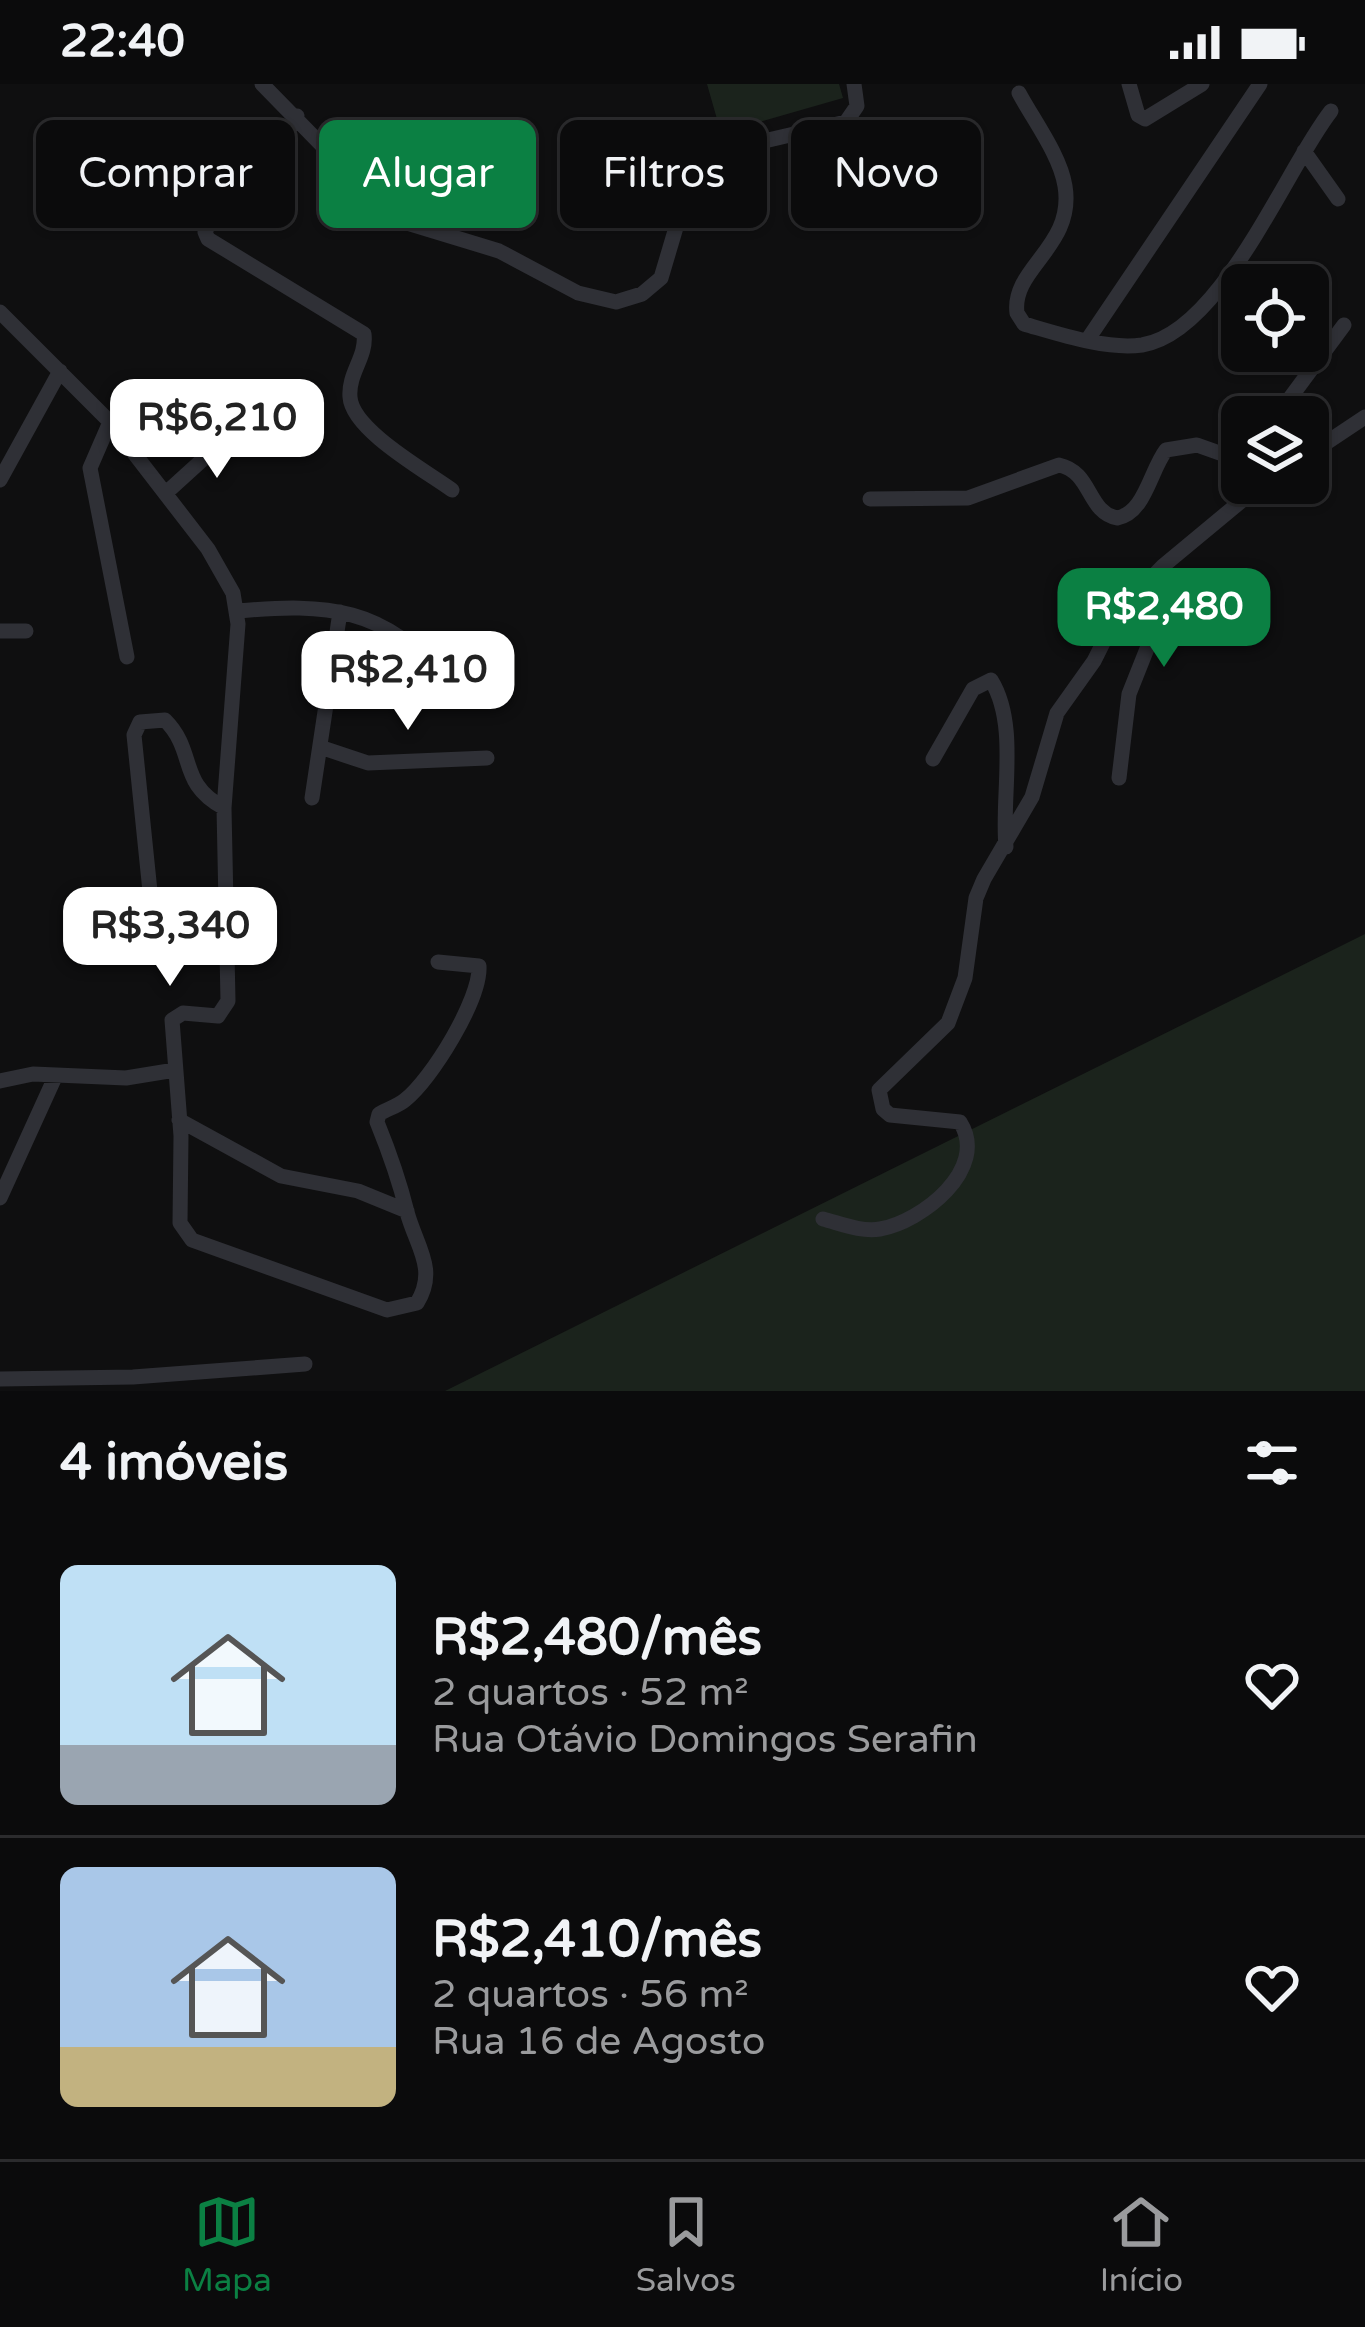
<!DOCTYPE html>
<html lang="pt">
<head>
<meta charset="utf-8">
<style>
	:root { --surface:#0b0b0c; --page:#19191a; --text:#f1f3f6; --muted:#9a9b9d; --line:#2b2b2d; --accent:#0b8043 }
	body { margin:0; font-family:"Varela Round",sans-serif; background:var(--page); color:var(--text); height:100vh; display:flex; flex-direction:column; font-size:45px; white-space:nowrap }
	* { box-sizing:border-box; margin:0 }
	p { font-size:39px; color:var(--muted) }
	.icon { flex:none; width:66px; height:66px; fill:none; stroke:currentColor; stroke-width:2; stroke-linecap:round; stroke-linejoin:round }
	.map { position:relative; height:1307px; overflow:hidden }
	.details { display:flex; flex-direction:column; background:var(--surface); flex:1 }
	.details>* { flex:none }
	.banner { position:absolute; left:36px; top:36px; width:1293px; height:108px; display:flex; gap:24px }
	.tools { position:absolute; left:1221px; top:180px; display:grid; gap:24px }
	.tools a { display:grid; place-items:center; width:108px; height:108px; border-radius:18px; background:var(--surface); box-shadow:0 3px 9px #0004,0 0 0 3px var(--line); font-size:60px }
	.price { position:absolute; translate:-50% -102px; padding:0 27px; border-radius:24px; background:#fff; color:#222; font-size:39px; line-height:78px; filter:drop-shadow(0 3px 6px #0008) }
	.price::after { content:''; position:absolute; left:50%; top:72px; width:36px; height:27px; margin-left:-18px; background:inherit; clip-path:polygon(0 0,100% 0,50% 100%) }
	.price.active { background:var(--accent); color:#fff }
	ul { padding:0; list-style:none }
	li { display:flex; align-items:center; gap:36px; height:300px; padding:0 60px }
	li+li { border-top:3px solid var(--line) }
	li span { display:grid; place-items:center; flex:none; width:336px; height:240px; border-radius:18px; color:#555 }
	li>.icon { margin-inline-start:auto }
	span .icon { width:144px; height:144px; fill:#fffc; stroke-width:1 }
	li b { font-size:51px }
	h2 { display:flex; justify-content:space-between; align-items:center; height:144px; padding:0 60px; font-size:51px }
	.chip { padding:0 42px; border-radius:18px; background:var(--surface); box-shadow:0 3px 9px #0004,0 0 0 3px var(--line); font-size:42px; line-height:108px }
	.chip.active { background:var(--accent); color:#fff }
	.status { display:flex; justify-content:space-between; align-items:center; height:84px; padding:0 60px; background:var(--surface); direction:ltr }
	.status svg { height:33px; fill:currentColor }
	.tabs { display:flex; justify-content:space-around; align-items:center; height:168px; border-top:3px solid var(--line); background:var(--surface); font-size:33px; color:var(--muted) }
	.tabs a { display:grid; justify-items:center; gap:6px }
	.tabs .active { color:var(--accent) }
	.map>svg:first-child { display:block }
</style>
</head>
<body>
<div class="status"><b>22:40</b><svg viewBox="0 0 49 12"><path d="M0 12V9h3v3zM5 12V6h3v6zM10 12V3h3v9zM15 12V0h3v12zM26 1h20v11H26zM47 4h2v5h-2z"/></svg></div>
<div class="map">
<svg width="1365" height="1307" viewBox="0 0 1365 1307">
	<rect width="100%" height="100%" fill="#0f0f10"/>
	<path fill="#1b231c" d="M707 0H839L843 14 721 49Z
		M1365 850V1307H445Z"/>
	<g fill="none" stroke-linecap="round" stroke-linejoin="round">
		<path stroke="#2f3036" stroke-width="15" d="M262 0 394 135 499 167 578 209 616 218 642 210 661 194 688 103 703 77 717 68 846 38 857 22 854 0
			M1129 0 1138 31 1145 35 1202 0
			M1019 9C1034 37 1060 71 1065 102 1075 163 1011 184 1017 229L1024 240C1059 250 1106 266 1142 261 1222 248 1286 84 1331 27
			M297 32 268 76 213 132 205 148 208 155 364 250C367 273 348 289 350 313 352 346 426 387 452 406
			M1304 67 1338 115
			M0 228 110 338 208 465 233 509 238 540 224 724 228 917 218 932 183 929 172 936 181 1052 180 1139 192 1156 387 1226 417 1219C438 1185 416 1162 407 1128 399 1095 390 1070 377 1038L379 1030C387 1025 398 1022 405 1016 431 996 481 915 479 882L438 878
			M1088 255 1260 0
			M1276 333 1344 241
			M110 338 90 384 127 573
			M1308 371 1365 333
			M0 396 60 287
			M167 408 233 348
			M870 415 968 414 1059 381C1092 388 1087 428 1117 434 1145 429 1150 387 1166 366L1197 361 1242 377
			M238 527C327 519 384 523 445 595
			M0 547H26
			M323 664 368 679 487 674
			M933 675 973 605 991 596C1019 641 1001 712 1006 763
			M1119 694 1129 610 1160 532 1163 482
			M312 714 340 528
			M151 817 134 651 140 638 165 636C197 668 177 699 224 724
			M0 997 33 990 126 994 175 986
			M179 1036 281 1092 358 1107 407 1127
			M0 1114 56 991
			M823 1135C842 1140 861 1148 880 1145 921 1138 990 1085 960 1038L890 1031 883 1025 879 1006 948 939 965 894 976 814 984 795 1032 713 1057 629 1094 577 1119 527 1163 482 1263 399
			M0 1295 133 1293 305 1280"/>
	</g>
</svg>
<div class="tools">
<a><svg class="icon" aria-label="locate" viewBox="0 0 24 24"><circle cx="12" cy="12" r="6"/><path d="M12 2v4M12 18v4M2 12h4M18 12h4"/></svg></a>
<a><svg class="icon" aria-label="layers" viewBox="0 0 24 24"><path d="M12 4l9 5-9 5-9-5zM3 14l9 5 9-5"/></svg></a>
</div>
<b class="price" style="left:217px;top:397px">R$6,210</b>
<b class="price active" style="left:1164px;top:586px">R$2,480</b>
<b class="price" style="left:408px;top:649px">R$2,410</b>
<b class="price" style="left:170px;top:905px">R$3,340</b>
<div class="banner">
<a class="chip">Comprar</a>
<a class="chip active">Alugar</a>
<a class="chip">Filtros</a>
<a class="chip">Novo</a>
</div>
</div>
<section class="details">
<h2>4 imóveis<svg class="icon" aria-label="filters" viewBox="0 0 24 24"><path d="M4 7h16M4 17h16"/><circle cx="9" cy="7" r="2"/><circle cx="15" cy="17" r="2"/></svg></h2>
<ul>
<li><span style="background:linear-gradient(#bfe0f5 75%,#9aa5b1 0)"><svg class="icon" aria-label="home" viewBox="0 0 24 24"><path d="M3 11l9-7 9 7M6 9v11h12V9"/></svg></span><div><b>R$2,480/mês</b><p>2 quartos · 52 m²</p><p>Rua Otávio Domingos Serafin</p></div><svg class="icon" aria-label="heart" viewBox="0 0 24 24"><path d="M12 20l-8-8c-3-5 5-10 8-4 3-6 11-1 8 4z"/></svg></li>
<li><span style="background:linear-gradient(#a9c7e8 75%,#c2b280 0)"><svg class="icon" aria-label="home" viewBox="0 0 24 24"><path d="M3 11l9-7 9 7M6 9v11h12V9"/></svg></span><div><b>R$2,410/mês</b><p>2 quartos · 56 m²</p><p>Rua 16 de Agosto</p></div><svg class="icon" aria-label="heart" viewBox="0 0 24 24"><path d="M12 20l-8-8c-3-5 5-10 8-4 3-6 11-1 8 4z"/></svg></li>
</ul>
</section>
<nav class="tabs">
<a class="active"><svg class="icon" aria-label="map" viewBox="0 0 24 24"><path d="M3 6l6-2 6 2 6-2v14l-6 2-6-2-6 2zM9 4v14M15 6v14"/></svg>Mapa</a>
<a><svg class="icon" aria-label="saved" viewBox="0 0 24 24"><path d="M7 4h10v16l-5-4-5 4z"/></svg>Salvos</a>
<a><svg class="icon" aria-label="home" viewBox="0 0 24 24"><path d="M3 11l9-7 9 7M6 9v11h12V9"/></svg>Início</a>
</nav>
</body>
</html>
